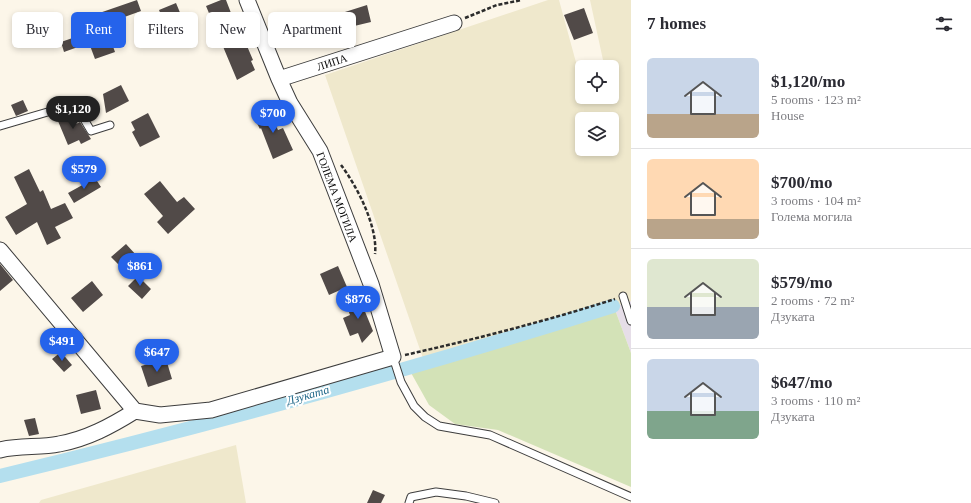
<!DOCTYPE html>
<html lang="en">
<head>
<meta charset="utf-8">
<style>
	:root { --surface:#fff; --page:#f2f2f3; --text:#2b2b33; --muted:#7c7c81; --line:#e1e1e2; --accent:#2563eb }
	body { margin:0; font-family:"Times New Roman",serif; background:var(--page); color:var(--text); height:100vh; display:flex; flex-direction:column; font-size:15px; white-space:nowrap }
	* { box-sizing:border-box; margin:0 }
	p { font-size:13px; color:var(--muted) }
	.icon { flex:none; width:22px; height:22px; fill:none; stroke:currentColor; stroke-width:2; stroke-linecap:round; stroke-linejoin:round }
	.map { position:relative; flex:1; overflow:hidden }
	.sheet { display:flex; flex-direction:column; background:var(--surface); width:340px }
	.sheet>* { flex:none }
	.hud { position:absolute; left:12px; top:12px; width:380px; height:36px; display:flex; gap:8px }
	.fabs { position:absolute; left:575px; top:60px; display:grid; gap:8px }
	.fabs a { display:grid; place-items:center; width:44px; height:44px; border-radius:6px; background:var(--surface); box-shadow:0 2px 6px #0003; font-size:20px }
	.price { position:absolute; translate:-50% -34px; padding:0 9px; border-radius:14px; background:var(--accent); color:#fff; font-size:13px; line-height:26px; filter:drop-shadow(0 1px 2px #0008) }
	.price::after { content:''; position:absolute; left:50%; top:24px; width:12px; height:9px; margin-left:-6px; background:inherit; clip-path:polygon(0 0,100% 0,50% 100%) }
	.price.current { background:#222; color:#fff }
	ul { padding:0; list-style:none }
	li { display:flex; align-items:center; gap:12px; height:100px; padding:0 16px }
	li+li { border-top:1px solid var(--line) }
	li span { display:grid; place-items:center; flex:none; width:112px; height:80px; border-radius:6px; color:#555 }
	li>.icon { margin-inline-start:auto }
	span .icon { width:48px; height:48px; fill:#fffc; stroke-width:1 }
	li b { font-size:17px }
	h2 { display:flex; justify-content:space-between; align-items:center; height:48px; padding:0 16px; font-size:17px }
	.pill { padding:0 14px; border-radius:6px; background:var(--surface); box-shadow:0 2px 6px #0003; font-size:14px; line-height:36px }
	.pill.current { background:var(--accent); color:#fff }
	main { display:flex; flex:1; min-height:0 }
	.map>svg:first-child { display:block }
</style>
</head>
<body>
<main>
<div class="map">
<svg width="631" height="503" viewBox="0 0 631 503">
	<rect width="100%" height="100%" fill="#fcf6e9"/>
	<path fill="#e6dee8" d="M631 301V353L614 307Z"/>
	<path fill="#efe8cc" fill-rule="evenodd" d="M548 0H559L577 66 603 60 590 0H631V301L426 367 325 75ZM582 67H612V97H582ZM582 119H612V149H582Z
		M236 445 246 503H39L41 500Z"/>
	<path fill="#d3e2b7" d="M614 307 631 353V487L498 430 455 424 429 405 410 371Z"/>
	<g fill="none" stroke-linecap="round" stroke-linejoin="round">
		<path stroke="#b4dfee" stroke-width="14" d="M0 476C206 426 411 370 613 306"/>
	</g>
	<path fill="#514a48" d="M137 0 141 11 105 24 115 52 95 59 89 43 64 52 61 42 87 33 82 19Z
		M221 0H226L236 26 246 23 252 36 244 39 253 60 251 61 255 70 237 80 206 6Z
		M176 3 181 15 164 22 159 10Z
		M367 5 371 22 350 27V29L331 34 326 18Z
		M584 8 593 33 574 40 564 15Z
		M121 85 129 101 106 113 103 94Z
		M23 100 28 111 16 116 11 105Z
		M267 107 278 130 283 128 293 150 273 159 261 128 260 129 252 114Z
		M68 111 74 125 80 122 91 139 81 144 79 140 68 145 58 121 61 119 59 114Z
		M148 113 160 137 140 147 132 132 135 130 131 122Z
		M29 169 40 192 43 190 51 209 65 203 73 218 55 227 61 238 47 245 37 222 16 235 5 217 27 204 14 177Z
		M95 178 101 187 74 203 68 193Z
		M160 181 177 202 184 197 195 209 168 234 157 222 163 216 144 194Z
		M126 244 137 256 123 269 111 257Z
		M0 264 13 280 0 291Z
		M338 266 347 287 329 295 320 274Z
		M138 276 151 289 142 299 128 286Z
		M92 281 103 295 83 312 71 298Z
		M359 297 373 331 362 343 358 333 350 336 343 318 350 315 345 302Z
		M61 352 72 365 64 372 52 359Z
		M166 359 172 379 148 387 141 366Z
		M96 390 101 409 81 414 76 395Z
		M35 418 39 434 29 436 24 420Z
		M373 490 385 495 381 503H367Z"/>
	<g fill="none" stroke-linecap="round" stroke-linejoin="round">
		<defs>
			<path id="lane" d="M0 126 75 104 91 131 110 125
				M623 296 631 321
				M393 357 401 382 414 406 425 417 439 426 490 435 631 497
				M409 503 411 497 436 492 466 496 495 503"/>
			<path id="street" d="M279 79 454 23
				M0 250 135 411
				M0 450C19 445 40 448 59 444 87 439 111 426 135 411L160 415 211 410 393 357 371 284 320 151 290 103 279 79 247 0"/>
		</defs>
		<use href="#lane" stroke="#3d3d3d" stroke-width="9"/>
		<use href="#street" stroke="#3d3d3d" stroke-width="17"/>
		<path stroke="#2c2c2c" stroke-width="2.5" stroke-dasharray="4 2" stroke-linecap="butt" d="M465 18 497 5 522 0
			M341 165C357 186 378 227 375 254
			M405 355C476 339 546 321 615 299"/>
		<use href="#lane" stroke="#fff" stroke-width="7"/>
		<use href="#street" stroke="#fff" stroke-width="15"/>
	</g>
	<g text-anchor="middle" stroke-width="4" stroke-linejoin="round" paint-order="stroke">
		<g font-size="11" fill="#0a0a0a" stroke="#fff">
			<text transform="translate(332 62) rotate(-18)" y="4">ЛИПА</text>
			<text transform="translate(337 197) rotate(69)" y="4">ГОЛЕМА МОГИЛА</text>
		</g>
		<g font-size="12" font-style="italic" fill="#236a8b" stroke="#fff">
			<text transform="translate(308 395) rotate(-16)" y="4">Дзуката</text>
		</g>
	</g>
</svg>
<div class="fabs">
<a><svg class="icon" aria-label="locate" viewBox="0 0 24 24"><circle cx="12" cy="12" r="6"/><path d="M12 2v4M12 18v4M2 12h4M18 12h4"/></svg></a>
<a><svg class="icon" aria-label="layers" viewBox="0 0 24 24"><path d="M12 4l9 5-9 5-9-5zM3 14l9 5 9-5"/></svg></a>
</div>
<b class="price current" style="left:73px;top:130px">$1,120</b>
<b class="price" style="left:273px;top:134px">$700</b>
<b class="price" style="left:84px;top:190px">$579</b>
<b class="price" style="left:140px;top:287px">$861</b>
<b class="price" style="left:358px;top:320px">$876</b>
<b class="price" style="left:62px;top:362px">$491</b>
<b class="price" style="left:157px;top:373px">$647</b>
<div class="hud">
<a class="pill">Buy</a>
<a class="pill current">Rent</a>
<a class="pill">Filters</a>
<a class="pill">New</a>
<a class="pill">Apartment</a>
</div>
</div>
<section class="sheet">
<h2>7 homes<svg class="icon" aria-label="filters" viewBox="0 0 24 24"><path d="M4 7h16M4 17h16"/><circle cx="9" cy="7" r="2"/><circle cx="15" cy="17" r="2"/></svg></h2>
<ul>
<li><span style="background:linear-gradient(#c9d6e8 70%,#b9a48a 0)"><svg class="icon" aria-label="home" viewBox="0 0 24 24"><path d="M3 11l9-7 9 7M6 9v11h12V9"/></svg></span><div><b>$1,120/mo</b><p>5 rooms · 123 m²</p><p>House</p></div></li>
<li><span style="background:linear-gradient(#ffd9b3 75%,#b9a48a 0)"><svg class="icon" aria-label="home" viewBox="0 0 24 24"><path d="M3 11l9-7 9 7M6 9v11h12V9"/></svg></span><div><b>$700/mo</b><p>3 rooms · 104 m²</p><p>Голема могила</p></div></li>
<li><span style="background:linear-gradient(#dfe7d0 60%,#9aa5b1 0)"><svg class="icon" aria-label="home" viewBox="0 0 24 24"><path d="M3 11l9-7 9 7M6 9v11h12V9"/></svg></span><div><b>$579/mo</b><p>2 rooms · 72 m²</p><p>Дзуката</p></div></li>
<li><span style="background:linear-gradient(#c9d6e8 65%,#7fa58c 0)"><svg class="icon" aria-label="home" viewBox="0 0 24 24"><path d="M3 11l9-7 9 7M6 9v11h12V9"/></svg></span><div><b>$647/mo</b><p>3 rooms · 110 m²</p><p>Дзуката</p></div></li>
</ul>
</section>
</main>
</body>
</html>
